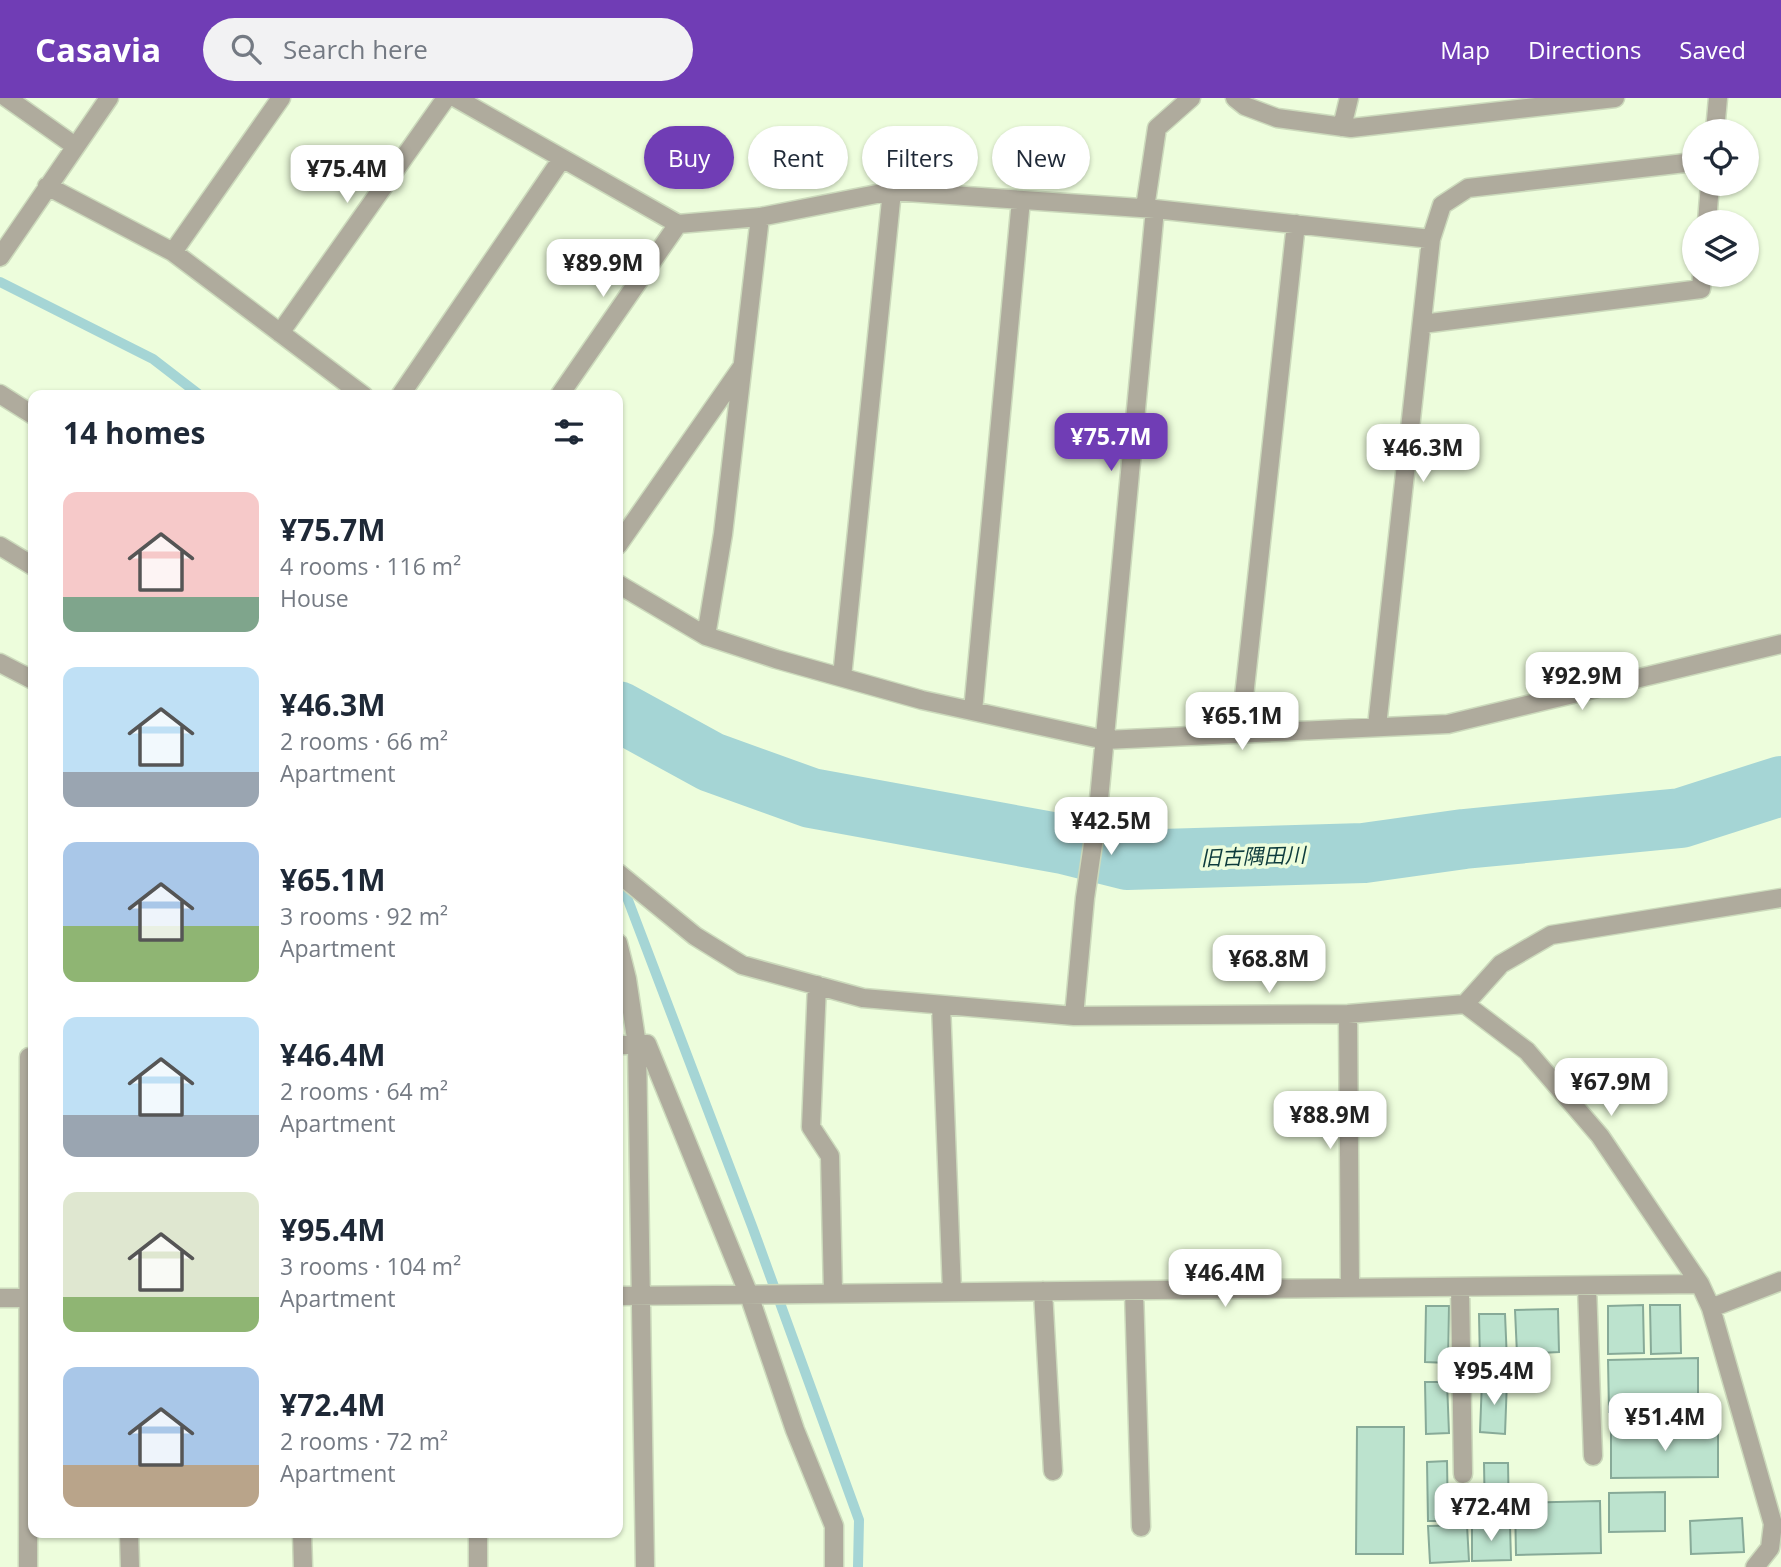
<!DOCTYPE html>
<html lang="en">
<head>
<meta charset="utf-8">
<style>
	:root { --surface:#fff; --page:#f2f2f3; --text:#1f2937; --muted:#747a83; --accent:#703db5 }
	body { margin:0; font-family:"Open Sans","Noto Sans JP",sans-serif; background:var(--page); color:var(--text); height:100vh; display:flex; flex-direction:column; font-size:26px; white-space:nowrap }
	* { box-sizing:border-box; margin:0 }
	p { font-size:23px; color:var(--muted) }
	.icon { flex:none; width:38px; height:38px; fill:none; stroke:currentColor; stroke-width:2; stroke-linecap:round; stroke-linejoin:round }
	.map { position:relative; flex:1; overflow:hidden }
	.panel { position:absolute; left:28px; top:292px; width:595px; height:1148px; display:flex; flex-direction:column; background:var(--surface); border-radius:14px; box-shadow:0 2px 5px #0004 }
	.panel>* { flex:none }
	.top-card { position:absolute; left:644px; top:28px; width:665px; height:63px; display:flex; gap:14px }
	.controls { position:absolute; left:1682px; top:21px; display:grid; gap:14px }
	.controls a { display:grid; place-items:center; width:77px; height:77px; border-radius:50%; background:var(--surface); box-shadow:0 2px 5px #0004; font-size:35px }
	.price { position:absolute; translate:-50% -60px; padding:0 16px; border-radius:14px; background:#fff; color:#222; font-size:23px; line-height:46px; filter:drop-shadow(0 2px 4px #0008) }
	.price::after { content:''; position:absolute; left:50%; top:42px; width:21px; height:16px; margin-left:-10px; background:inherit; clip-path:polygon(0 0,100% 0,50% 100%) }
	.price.current { background:var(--accent); color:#fff }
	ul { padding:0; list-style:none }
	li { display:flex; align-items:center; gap:21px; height:175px; padding:0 35px }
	li span { display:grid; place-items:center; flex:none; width:196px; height:140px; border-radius:14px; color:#555 }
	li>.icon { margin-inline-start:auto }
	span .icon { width:84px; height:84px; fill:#fffc; stroke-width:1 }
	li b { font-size:30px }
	h2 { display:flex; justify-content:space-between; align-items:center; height:84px; padding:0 35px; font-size:30px }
	.pill { padding:0 24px; border-radius:32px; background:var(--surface); box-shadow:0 2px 5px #0004; font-size:24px; line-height:63px }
	.pill.current { background:var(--accent); color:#fff }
	header { display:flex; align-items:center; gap:42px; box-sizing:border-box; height:98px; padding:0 35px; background:var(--accent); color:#fff }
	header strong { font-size:33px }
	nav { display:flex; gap:38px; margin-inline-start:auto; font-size:24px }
	.search { width:490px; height:63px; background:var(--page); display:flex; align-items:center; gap:18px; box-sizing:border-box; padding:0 24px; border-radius:38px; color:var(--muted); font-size:26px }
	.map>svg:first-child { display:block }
</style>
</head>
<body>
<header>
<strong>Casavia</strong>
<div class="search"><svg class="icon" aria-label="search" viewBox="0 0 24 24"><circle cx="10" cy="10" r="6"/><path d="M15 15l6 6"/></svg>Search here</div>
<nav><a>Map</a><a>Directions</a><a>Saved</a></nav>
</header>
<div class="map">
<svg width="1781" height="1469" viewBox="0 0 1781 1469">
	<rect width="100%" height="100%" fill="#edfddc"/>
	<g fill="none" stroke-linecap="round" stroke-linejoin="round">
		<path stroke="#a5d5d5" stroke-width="10" d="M0 184 153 261 201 298
			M620 781 752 1128 859 1422 858 1469"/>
		<path stroke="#a5d5d5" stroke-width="60" d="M618 613 711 664 811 700 1063 746 1127 762 1364 755 1464 741 1681 720 1781 688"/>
	</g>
	<path fill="#bce3ce" stroke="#87aa98" stroke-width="2" d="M1643 1207 1644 1255 1608 1256V1208Z
		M1650 1207H1680L1681 1255 1651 1256Z
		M1426 1208H1449L1448 1265 1425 1264Z
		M1558 1211 1559 1254 1517 1256 1515 1212Z
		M1479 1216H1505L1507 1263 1480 1264Z
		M1698 1260V1313L1609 1314 1608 1262Z
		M1482 1282H1507L1505 1336 1480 1334Z
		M1425 1284H1447L1449 1335 1426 1336Z
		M1357 1329H1404L1403 1456H1356Z
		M1718 1329V1379L1611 1380V1331Z
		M1447 1363 1448 1423H1428L1427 1364Z
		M1484 1365H1508L1509 1422H1485Z
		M1665 1394V1433L1609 1434V1395Z
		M1600 1403 1601 1455 1516 1457 1515 1405Z
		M1742 1420 1744 1454 1691 1456 1690 1423Z
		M1467 1427 1469 1463 1430 1465 1428 1428Z
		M1472 1427H1510L1511 1462 1472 1463Z"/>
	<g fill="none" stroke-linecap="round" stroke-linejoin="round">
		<defs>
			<path id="minor" d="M7 0 75 48
				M456 0 678 126 760 119 892 93 1155 111 1431 141
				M1235 0 1245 8 1277 20 1351 30 1615 0
				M1342 29 1349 0
				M1715 33 1718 0
				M47 88 173 154 364 298
				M1145 110 1157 30 1191 0
				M1707 124 1710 86
				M173 154 281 0
				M0 159 109 0
				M1422 226 1701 191 1702 177
				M280 235 446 0
				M0 296 33 317
				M400 298 561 62
				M559 298 678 126
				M618 447 742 269
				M0 448 33 468
				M618 486 706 538 776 561 922 602 1105 642 1448 626 1781 546
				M706 538 723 436 760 119
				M0 565 33 582
				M842 579 892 93
				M973 613 1021 102
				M1377 628 1431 141 1442 107 1468 90 1694 64
				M1240 635 1296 126
				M618 775 695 838 742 867 863 900 1074 918 1348 916 1465 906 1527 953 1600 1038 1700 1186 1711 1210 1773 1426 1770 1450 1755 1469
				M618 845 627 881 637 947 645 1469
				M817 887 811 1029 830 1058 833 1194
				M1465 906 1501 866 1551 837 1781 800
				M941 907 952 1194
				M1348 916 1350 1190
				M1074 918 1085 800 1098 712 1155 111
				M618 947 647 946 749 1197 795 1332 834 1428V1469
				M1587 1188 1593 1358
				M1460 1189 1463 1376
				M1043 1193 1053 1373
				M1134 1193 1141 1429
				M618 1198 1700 1186
				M0 1200H33
				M1711 1210 1781 1183
				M129 1435 130 1469
				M302 1435 303 1469
				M28 1469 29 959H33
				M478 1469V1435"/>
		</defs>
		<use href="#minor" stroke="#ccdabc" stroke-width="21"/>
		<use href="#minor" stroke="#afab9d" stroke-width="18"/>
	</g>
	<g text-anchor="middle" stroke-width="7" stroke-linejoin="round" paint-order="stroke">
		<g font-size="21" font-style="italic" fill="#0d3b3c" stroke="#edfddc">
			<text transform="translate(1253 759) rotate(-2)" y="7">旧古隅田川</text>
		</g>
	</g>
</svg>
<div class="controls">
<a><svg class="icon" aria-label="locate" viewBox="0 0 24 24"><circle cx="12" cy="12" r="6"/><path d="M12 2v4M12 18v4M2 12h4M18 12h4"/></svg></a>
<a><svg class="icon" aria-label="layers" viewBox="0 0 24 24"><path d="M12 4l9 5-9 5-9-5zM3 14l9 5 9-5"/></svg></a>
</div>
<b class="price" style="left:347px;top:107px">¥75.4M</b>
<b class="price" style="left:603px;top:201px">¥89.9M</b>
<b class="price current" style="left:1111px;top:375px">¥75.7M</b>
<b class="price" style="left:1423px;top:386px">¥46.3M</b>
<b class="price" style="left:1582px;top:614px">¥92.9M</b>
<b class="price" style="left:1242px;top:654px">¥65.1M</b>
<b class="price" style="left:1111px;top:759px">¥42.5M</b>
<b class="price" style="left:1269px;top:897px">¥68.8M</b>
<b class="price" style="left:1611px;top:1020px">¥67.9M</b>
<b class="price" style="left:1330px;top:1053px">¥88.9M</b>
<b class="price" style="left:1225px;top:1211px">¥46.4M</b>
<b class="price" style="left:1494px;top:1309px">¥95.4M</b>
<b class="price" style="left:1665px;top:1355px">¥51.4M</b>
<b class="price" style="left:1491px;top:1445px">¥72.4M</b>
<div class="top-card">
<a class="pill current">Buy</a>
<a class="pill">Rent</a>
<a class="pill">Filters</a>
<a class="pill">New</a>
</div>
<section class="panel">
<h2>14 homes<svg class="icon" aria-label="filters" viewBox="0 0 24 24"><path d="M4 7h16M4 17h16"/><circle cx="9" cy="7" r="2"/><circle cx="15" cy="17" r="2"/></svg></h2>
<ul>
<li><span style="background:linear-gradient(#f6c9c9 75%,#7fa58c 0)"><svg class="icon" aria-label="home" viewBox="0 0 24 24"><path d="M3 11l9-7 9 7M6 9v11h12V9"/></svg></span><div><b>¥75.7M</b><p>4 rooms · 116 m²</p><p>House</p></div></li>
<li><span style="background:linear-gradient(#bfe0f5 75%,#9aa5b1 0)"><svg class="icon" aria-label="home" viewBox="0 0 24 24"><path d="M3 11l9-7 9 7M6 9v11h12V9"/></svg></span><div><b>¥46.3M</b><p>2 rooms · 66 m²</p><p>Apartment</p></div></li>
<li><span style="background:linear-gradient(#a9c7e8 60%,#8fb573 0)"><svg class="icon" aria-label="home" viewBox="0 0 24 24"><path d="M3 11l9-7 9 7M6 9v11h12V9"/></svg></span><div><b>¥65.1M</b><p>3 rooms · 92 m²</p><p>Apartment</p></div></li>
<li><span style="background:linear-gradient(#bfe0f5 70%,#9aa5b1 0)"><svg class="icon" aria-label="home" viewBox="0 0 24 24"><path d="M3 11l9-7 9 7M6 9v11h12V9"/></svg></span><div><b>¥46.4M</b><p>2 rooms · 64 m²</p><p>Apartment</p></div></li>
<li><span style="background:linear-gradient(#dfe7d0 75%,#8fb573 0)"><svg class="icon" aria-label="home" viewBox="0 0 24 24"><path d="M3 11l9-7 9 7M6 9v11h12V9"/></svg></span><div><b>¥95.4M</b><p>3 rooms · 104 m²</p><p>Apartment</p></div></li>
<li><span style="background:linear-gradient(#a9c7e8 70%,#b9a48a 0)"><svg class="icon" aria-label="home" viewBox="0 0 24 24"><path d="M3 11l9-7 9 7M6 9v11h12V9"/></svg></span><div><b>¥72.4M</b><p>2 rooms · 72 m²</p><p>Apartment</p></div></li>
</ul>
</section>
</div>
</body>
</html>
